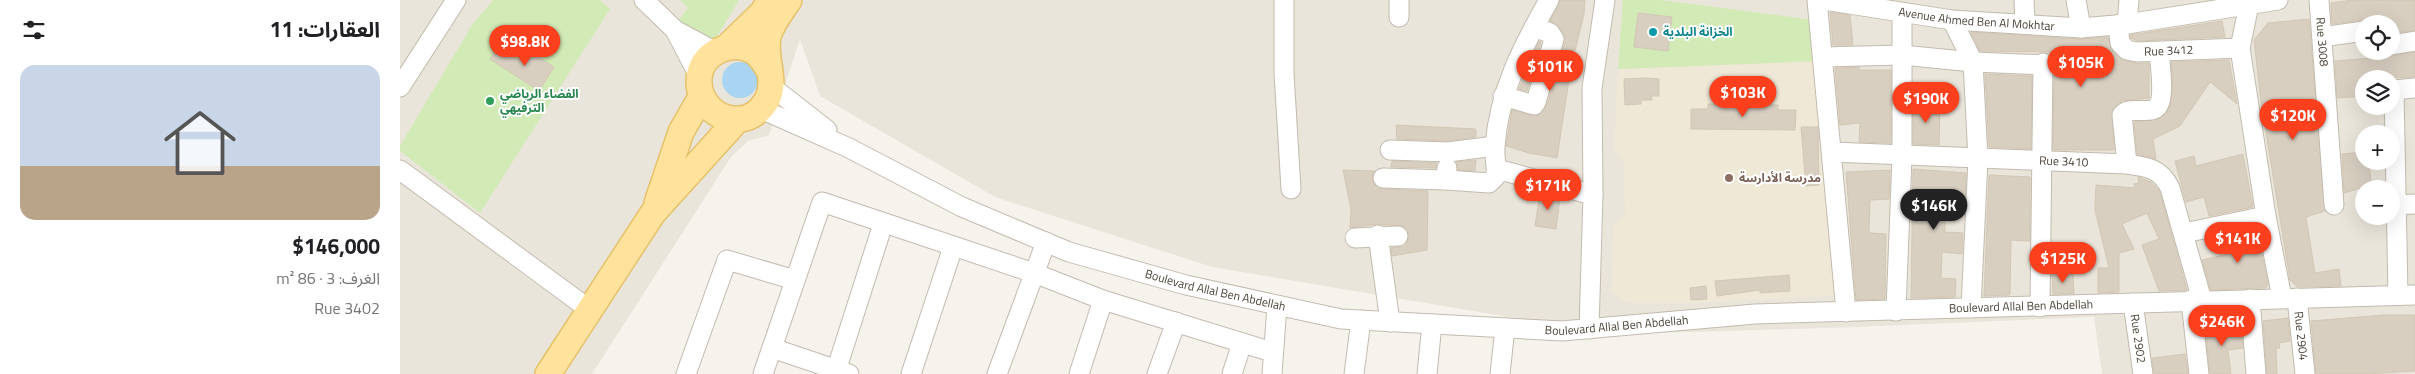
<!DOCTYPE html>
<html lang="ar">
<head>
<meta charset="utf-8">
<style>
	:root { --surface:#fff; --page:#f6f6f6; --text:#202124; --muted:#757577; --line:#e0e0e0; --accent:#fc3f1d }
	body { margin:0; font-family:"Titillium Web","Noto Sans Arabic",sans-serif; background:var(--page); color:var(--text); direction:rtl; height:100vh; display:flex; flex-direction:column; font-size:19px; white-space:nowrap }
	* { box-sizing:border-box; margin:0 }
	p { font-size:16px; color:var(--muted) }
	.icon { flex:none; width:28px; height:28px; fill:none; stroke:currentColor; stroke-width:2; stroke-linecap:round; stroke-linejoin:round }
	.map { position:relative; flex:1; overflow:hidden; direction:ltr }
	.side { display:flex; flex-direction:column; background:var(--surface); width:400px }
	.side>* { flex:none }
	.buttons { position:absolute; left:1955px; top:15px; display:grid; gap:10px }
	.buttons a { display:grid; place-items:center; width:45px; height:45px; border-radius:50%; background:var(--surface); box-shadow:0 5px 20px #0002; font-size:25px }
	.price { position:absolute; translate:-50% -42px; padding:0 11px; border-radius:18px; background:var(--accent); color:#fff; font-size:16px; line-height:32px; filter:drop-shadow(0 1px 2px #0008) }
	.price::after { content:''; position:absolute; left:50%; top:30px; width:15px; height:11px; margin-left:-8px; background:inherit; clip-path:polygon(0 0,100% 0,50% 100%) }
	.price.current { background:#222; color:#fff }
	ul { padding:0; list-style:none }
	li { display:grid; align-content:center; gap:10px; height:265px; padding:0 20px }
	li+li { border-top:1px solid var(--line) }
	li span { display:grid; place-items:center; height:155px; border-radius:15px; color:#555 }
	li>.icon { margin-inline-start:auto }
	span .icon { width:90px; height:90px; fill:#fffc; stroke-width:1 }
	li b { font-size:21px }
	h2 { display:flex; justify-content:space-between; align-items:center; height:60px; padding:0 20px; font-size:21px }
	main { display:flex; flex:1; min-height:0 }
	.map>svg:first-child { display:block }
</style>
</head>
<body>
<main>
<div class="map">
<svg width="2015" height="374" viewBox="0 0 2015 374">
	<rect width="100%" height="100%" fill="#f6f3ec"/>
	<path fill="#eae5da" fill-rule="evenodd" d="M0 0H2015V374H1702L1694 317 1456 327 1295 332H1198L812 267 595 197 420 96 400 39 369 135 348 141 331 157 192 374H0ZM1964 24H1991V51H1964ZM1964 79H1991V106H1964ZM1964 134H1991V161H1964ZM1964 189H1991V216H1964Z"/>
	<path fill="#efe8d6" d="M1422 61 1447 295 1291 303H1227L1212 292 1213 225 1225 215 1224 165 1214 148 1218 69Z"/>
	<path fill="#d2eab5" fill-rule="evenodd" d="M93 0H200L210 9 80 213 0 151V146L72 25Z
		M280 0H339L311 46 279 20 288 8Z
		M1223 0H1261L1421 21 1422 61 1218 69ZM1238 13 1272 17 1268 51 1235 47Z"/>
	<path fill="#a9d4f2" d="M322 80a18 18 0 1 1 36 0a18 18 0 1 1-36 0Z"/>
	<path fill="#d8cfc1" stroke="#d3c7b4" d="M1160 0H1185L1184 14 1171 67 1157 158 1129 153 1106 146 1112 110 1137 116 1147 105 1165 42V37L1159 27 1150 21Z
		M1952 0H2015V30L1991 34V24L1971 23 1963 20 1932 24 1931 3Z
		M1430 12 1450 15 1453 45H1433Z
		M1238 13 1272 17 1268 51 1234 47Z
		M1909 19 1925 211 1906 217 1915 273 1939 269 1941 286 1898 287 1890 280 1861 102 1854 40 1868 23Z
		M1822 21 1825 37 1738 41 1731 38 1730 35Z
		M1571 32 1680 39 1708 37 1712 50 1719 58 1735 63H1749V98L1722 101 1712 110 1714 150H1653L1654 76 1704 77 1710 68 1709 61 1699 56 1644 52 1580 51Z
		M1139 41 1141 42 1127 91 1119 89Z
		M98 47 118 60 125 48 154 67 139 91 90 59Z
		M1982 52 1992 56 2015 52V77L1964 79V96L1937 98 1935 61 1983 57Z
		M1829 60 1837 104 1810 82 1780 126 1753 139 1756 159 1737 154 1734 122 1758 119 1766 114 1770 106 1773 89 1771 62Z
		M1459 67V70H1491V143L1459 142 1460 123 1440 125 1435 68Z
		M1585 74 1632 76 1631 149 1589 147Z
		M1246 78 1259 79V96H1251L1252 100H1241V104L1225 105 1224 79Z
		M1308 104 1378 105V110H1396L1395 130 1291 129V109H1308Z
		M1513 104H1540L1539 145 1513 144Z
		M996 125 1076 129V137L1047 141 997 139Z
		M1401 127H1418L1419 185 1406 186Z
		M1964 152V161H1969L1971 185 1944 193 1942 154Z
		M1843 154 1853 207 1809 216 1804 197 1786 202 1775 161 1794 156 1796 166Z
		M1076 160 1075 171 1058 170 1056 162Z
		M992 161 1037 163 1036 168 991 167Z
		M1513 169 1566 173 1565 201H1545V232L1563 233 1562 254 1542 252 1541 278 1556 279 1555 297 1511 298Z
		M943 170 975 171 972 177 973 183 982 189 1028 191 1027 250 992 256 991 248 1004 246 1008 241V230L1003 226 977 224 950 228 951 209Z
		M1490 170 1489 199 1470 200 1469 233 1486 234 1485 299 1456 300 1446 172Z
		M1589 175 1630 177V241L1611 240 1610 295 1584 296Z
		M1738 177 1751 182 1760 192 1787 290 1759 291 1742 245 1759 239 1747 213 1722 224 1734 249 1719 253V292L1698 293V268H1709L1695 210 1696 185 1735 188 1734 184 1739 183Z
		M1140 192 1160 198 1156 229 1135 226Z
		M1857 229 1868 285 1866 288 1811 290 1802 260 1829 254 1825 236Z
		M1652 273H1673L1674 294H1653Z
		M1389 275 1390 291 1360 293V290L1317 296 1315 281Z
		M1306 286 1307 299 1291 300 1290 288Z
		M1984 315H2015V371L1967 374H1916L1911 321Z
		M1888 318 1890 341 1879 343 1880 348H1876L1877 374H1867L1863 321Z
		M1841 324 1843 348 1828 350 1831 374H1810L1805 328Z
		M1785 354 1788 374H1754L1752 358Z"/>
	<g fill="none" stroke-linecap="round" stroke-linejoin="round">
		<defs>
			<g id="minor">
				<path d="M244 0 275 30 316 52"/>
				<path d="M884 0V73L891 189"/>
				<path d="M1417 0 1446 312"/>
				<path id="s1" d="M1424 0 1552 20 1681 28 1727 24 1878 0"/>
				<path d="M1624 0 1625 24"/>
				<path d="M1676 0 1681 28"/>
				<path d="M1850 0 1840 48 1866 216 1882 298"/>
				<path id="s2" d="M1919 0 1934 205"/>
				<path d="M999 17V0"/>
				<path d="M1552 20 1573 62 1578 159 1571 308"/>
				<path d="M1727 24 1729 0"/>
				<path id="s3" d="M1718 25 1720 43 1727 50 1737 52 1840 48"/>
				<path d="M275 30 299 76"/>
				<path d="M1922 37 1964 31"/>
				<path d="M1991 45 2015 41"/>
				<path d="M1423 57 1502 55 1573 62 1699 67"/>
				<path d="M0 87 56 0"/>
				<path d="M372 87 427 130"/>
				<path d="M1103 96 1134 105 1136 102 1154 39 1150 33 1134 27"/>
				<path id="s4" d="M359 111 361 109 449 148 562 207 669 252 786 285 941 319 1162 331 1355 314 2015 295"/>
				<path d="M990 150 1048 152 1095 146"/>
				<path id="s5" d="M1432 152 1727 164C1748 167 1760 168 1770 188L1802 300"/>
				<path d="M1727 164 1722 115C1729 105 1751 116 1758 106 1765 97 1760 64 1759 52"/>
				<path d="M1097 169 1193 195"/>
				<path d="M0 170 190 310"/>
				<path d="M983 178 1046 180 1047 168"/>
				<path d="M1046 180 1089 183 1096 176C1097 166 1094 156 1095 146 1099 91 1123 46 1149 0"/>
				<path d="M1996 205 2015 204"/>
				<path d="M1784 233 1866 216"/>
				<path d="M978 235 990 322"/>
				<path d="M955 238 998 236"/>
				<path d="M1998 295 1994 90 2015 88"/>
				<path id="s6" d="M1897 298 1905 374"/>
				<path d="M1850 299 1856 374"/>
				<path d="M1791 300 1799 374"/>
				<path id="s7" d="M1733 303 1743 374"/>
				<path d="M1640 307 1643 63"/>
				<path d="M1496 311 1502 156V13"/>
				<path d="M1189 329 1193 195 1192 88 1205 0"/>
				<path d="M372 348 449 374"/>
				<path d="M286 374 327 260 395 280"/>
				<path d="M363 374 422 202 634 273 703 300 872 352"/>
				<path d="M435 374 483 224"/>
				<path d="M511 374 553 247"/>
				<path d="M597 374 646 242"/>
				<path d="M679 374 703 300"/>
				<path d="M757 374 776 322"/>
				<path d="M832 374 842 343"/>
				<path d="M872 374 877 306"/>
				<path d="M954 374 961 320"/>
				<path d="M1027 374 1032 324"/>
				<path d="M1100 374 1105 328"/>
			</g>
			<path id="major" d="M327 47 363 12 370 0
				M370 72C365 64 361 56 353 51 331 39 300 53 299 79 297 113 339 134 362 107 381 86 363 60 368 37 371 24 382 11 389 0
				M257 203 281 132 301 97
				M148 374 253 213 338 119"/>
		</defs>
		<use href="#minor" stroke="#c2bbae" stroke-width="21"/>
		<use href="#major" stroke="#e6c16a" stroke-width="28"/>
		<use href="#minor" stroke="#fff" stroke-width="19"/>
		<use href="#major" stroke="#ffe39c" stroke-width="25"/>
	</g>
	<circle fill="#0f9aa8" stroke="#fff" stroke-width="2" cx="1253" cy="32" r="5"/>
	<circle fill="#2e9e5b" stroke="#fff" stroke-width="2" cx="90" cy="101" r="5"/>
	<circle fill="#8d6e63" stroke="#fff" stroke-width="2" cx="1329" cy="178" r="5"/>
	<g text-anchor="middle" stroke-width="4" stroke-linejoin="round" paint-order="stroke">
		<g font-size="12" fill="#4b4439" stroke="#fff">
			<text dy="4" stroke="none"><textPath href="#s1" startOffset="154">Avenue Ahmed Ben Al Mokhtar</textPath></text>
			<text dy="4" stroke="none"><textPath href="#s2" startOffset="42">Rue 3008</textPath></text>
			<text dy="4" stroke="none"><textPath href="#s3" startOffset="70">Rue 3412</textPath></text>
			<text dy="4" stroke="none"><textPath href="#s5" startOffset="232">Rue 3410</textPath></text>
			<text dy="4" stroke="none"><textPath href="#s4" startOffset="494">Boulevard Allal Ben Abdellah</textPath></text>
			<text dy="4" stroke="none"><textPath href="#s4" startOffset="1304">Boulevard Allal Ben Abdellah</textPath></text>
			<text dy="4" stroke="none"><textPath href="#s4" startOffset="899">Boulevard Allal Ben Abdellah</textPath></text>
			<text dy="4" stroke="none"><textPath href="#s6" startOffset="38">Rue 2904</textPath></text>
			<text dy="4" stroke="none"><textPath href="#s7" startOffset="36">Rue 2902</textPath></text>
		</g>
		<g font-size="12" font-weight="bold" fill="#0d838f" stroke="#fff" text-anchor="start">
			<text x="1263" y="36">الخزانة البلدية</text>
		</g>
		<g font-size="12" font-weight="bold" fill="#27864d" stroke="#fff" text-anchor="start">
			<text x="100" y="98">الفضاء الرياضي<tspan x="100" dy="14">الترفيهي</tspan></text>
		</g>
		<g font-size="12" font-weight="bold" fill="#785e54" stroke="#fff" text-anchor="start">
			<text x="1339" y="182">مدرسة الأدارسة</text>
		</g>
	</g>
</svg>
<div class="buttons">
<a><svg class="icon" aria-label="locate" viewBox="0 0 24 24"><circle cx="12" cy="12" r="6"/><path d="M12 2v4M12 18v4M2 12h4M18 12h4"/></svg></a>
<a><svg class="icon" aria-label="layers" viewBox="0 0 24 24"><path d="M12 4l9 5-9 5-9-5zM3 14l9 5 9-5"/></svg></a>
<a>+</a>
<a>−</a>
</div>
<b class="price" style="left:125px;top:67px">$98.8K</b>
<b class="price" style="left:1681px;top:88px">$105K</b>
<b class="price" style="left:1150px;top:92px">$101K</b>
<b class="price" style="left:1343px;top:118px">$103K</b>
<b class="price" style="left:1526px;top:124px">$190K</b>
<b class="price" style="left:1893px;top:141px">$120K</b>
<b class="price" style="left:1148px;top:211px">$171K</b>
<b class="price current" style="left:1534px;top:231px">$146K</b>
<b class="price" style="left:1838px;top:264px">$141K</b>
<b class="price" style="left:1663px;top:284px">$125K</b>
<b class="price" style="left:1822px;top:347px">$246K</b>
</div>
<section class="side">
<h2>العقارات: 11<svg class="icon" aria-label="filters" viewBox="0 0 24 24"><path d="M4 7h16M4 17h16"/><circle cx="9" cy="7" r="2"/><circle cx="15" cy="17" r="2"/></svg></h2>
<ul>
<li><span style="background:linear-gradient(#c9d6e8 65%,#b9a48a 0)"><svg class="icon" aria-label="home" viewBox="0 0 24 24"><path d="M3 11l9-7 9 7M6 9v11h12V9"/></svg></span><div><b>$146,000</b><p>الغرف: 3 · 86 m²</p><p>Rue 3402</p></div></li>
</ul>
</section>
</main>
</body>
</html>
